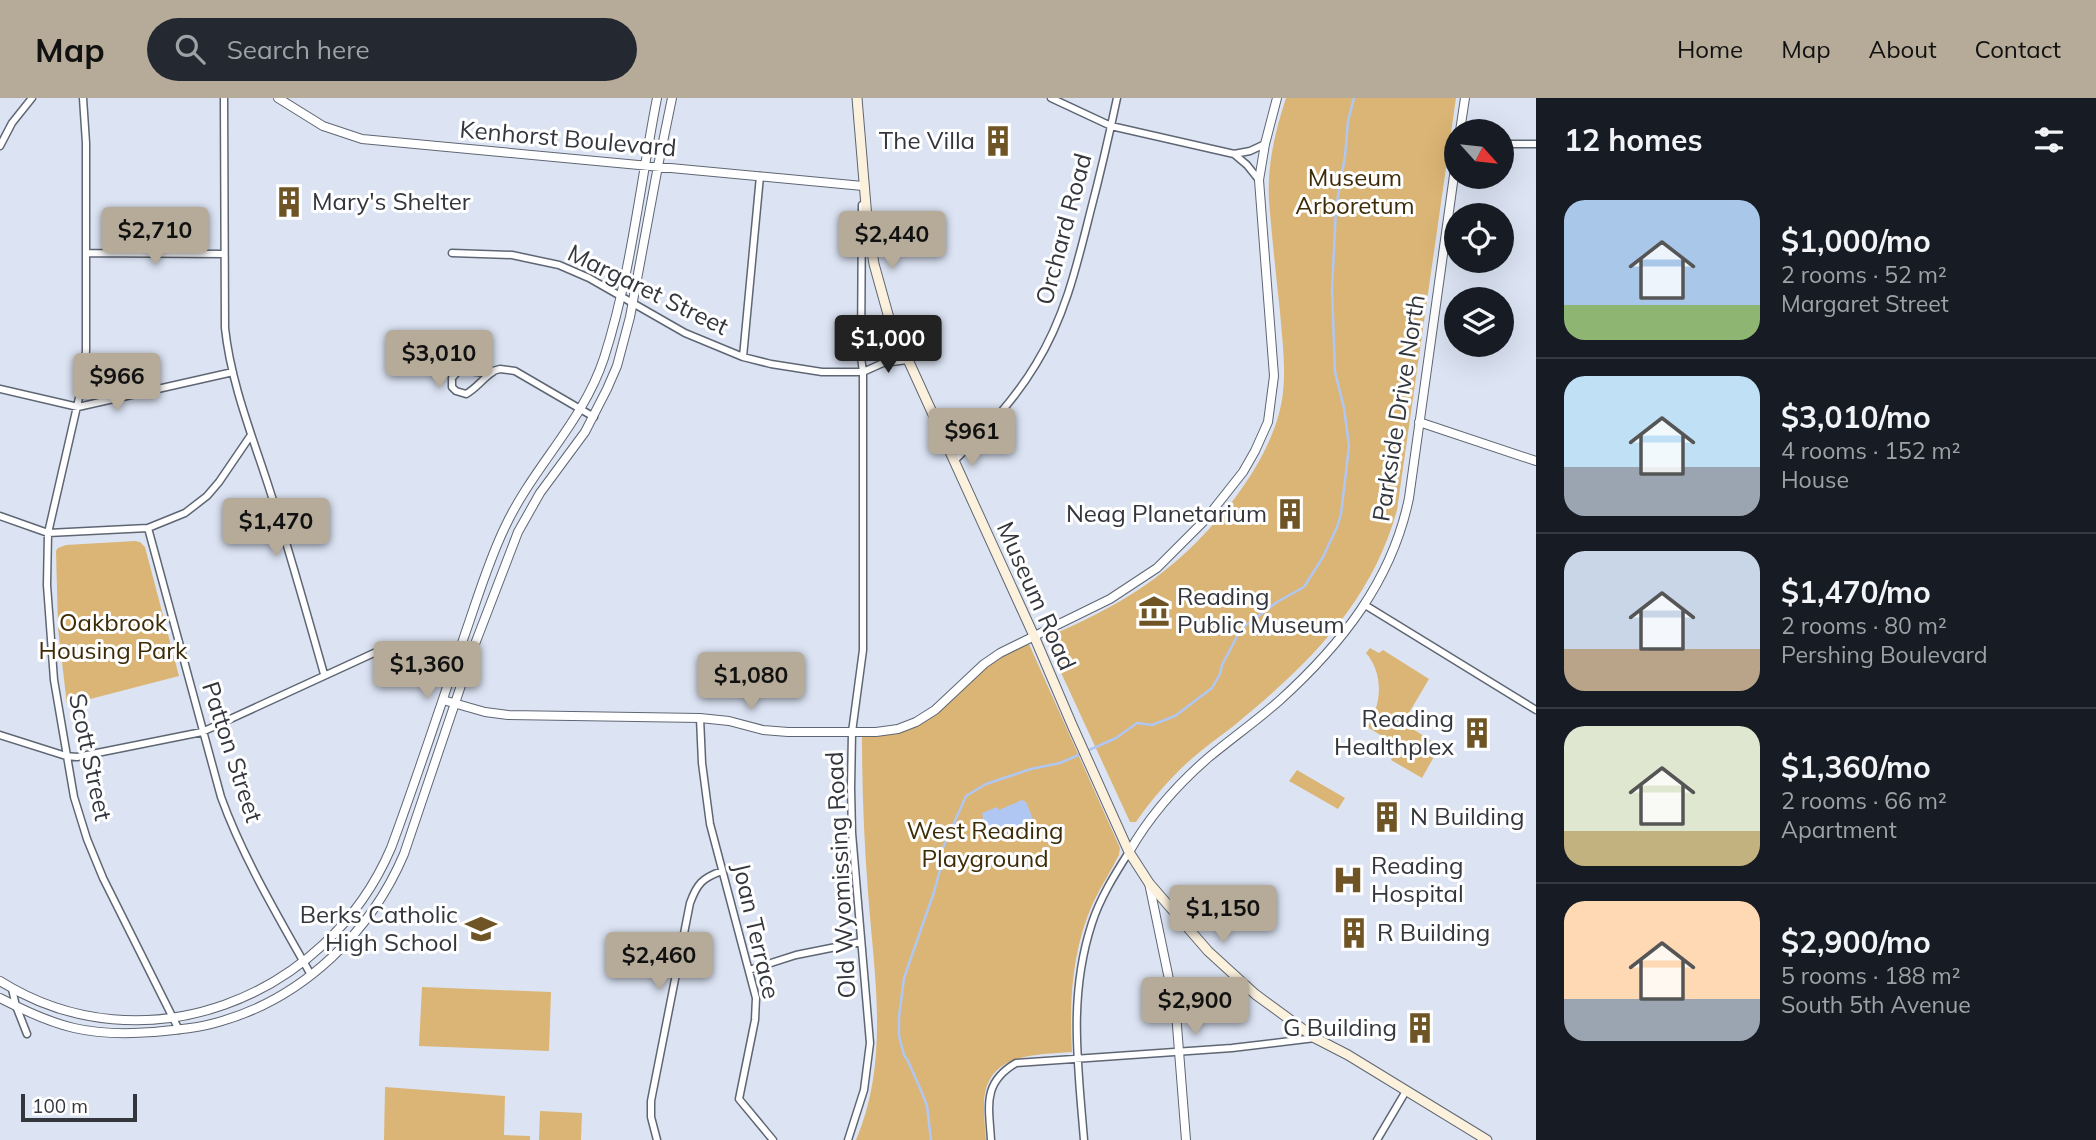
<!DOCTYPE html>
<html lang="en">
<head>
<meta charset="utf-8">
<style>
	:root { --surface:#171b24; --page:#242831; --text:#f1f3f6; --muted:#9ea1a6; --line:#363941; --accent:#b6ab98 }
	body { margin:0; font-family:Mulish,sans-serif; background:var(--page); color:var(--text); height:100vh; display:flex; flex-direction:column; font-size:26px; white-space:nowrap }
	* { box-sizing:border-box; margin:0 }
	p { font-size:23px; color:var(--muted) }
	.icon { flex:none; width:38px; height:38px; fill:none; stroke:currentColor; stroke-width:2; stroke-linecap:round; stroke-linejoin:round }
	.map { position:relative; flex:1; overflow:hidden }
	.sheet { display:flex; flex-direction:column; background:var(--surface); width:560px }
	.sheet>* { flex:none }
	.needle { width:46px; rotate:117deg }
	.tools { position:absolute; left:1444px; top:21px; display:grid; gap:14px }
	.tools a { display:grid; place-items:center; width:70px; height:70px; border-radius:50%; background:var(--surface); box-shadow:0 7px 28px #0002; font-size:35px }
	.scale { position:absolute; left:21px; bottom:18px; width:116px; box-sizing:border-box; padding-left:7px; border:4px solid #33363c; border-top:0; font-size:19px; line-height:24px; white-space:nowrap; color:#33363c; -webkit-text-stroke:5px #fff; paint-order:stroke }
	.price { position:absolute; translate:-50% -60px; padding:0 16px; border-radius:7px; background:var(--accent); color:#111; font-size:23px; line-height:46px; filter:drop-shadow(0 2px 4px #0008) }
	.price::after { content:''; position:absolute; left:50%; top:42px; width:21px; height:16px; margin-left:-10px; background:inherit; clip-path:polygon(0 0,100% 0,50% 100%) }
	.price.active { background:#222; color:#fff }
	ul { padding:0; list-style:none }
	li { display:flex; align-items:center; gap:21px; height:175px; padding:0 28px }
	li+li { border-top:2px solid var(--line) }
	li span { display:grid; place-items:center; flex:none; width:196px; height:140px; border-radius:21px; color:#555 }
	li>.icon { margin-inline-start:auto }
	span .icon { width:84px; height:84px; fill:#fffc; stroke-width:1 }
	li b { font-size:30px }
	h2 { display:flex; justify-content:space-between; align-items:center; height:84px; padding:0 28px; font-size:30px }
	header { display:flex; align-items:center; gap:42px; box-sizing:border-box; height:98px; padding:0 35px; background:var(--accent); color:#111 }
	header strong { font-size:33px }
	nav { display:flex; gap:38px; margin-inline-start:auto; font-size:24px }
	.search { width:490px; height:63px; background:var(--page); display:flex; align-items:center; gap:18px; box-sizing:border-box; padding:0 24px; border-radius:38px; color:var(--muted); font-size:26px }
	main { display:flex; flex:1; min-height:0 }
	.map>svg:first-child { display:block }
</style>
</head>
<body>
<header>
<strong>Map</strong>
<div class="search"><svg class="icon" aria-label="search" viewBox="0 0 24 24"><circle cx="10" cy="10" r="6"/><path d="M15 15l6 6"/></svg>Search here</div>
<nav><a>Home</a><a>Map</a><a>About</a><a>Contact</a></nav>
</header>
<main>
<div class="map">
<svg width="1536" height="1042" viewBox="0 0 1536 1042">
	<rect width="100%" height="100%" fill="#dce4f4"/>
	<path fill="#dbb575" d="M1286 0H1456L1397 412C1372 502 1313 562 1243 620 1230 632 1215 641 1201 653 1176 673 1154 698 1136 724H1130L1045 540C1080 525 1113 509 1144 488 1202 449 1276 365 1283 294 1286 268 1282 240 1280 214 1276 177 1272 140 1269 103 1267 67 1275 34 1286 0Z
		M135 443 140 444 145 449 179 578 67 607 58 530 56 453 58 450 66 447Z
		M1029 546 1120 750 1119 757C1111 773 1101 788 1093 805 1072 852 1069 903 1072 954 1033 957 984 955 984 1008 984 1019 985 1031 986 1042H856C890 962 874 878 868 794 864 742 862 691 862 639L898 636 920 627 939 614 988 565Z
		M1370 550 1379 555 1383 552 1429 581 1403 625 1440 648 1422 680 1391 662 1399 648 1367 629C1382 607 1384 576 1366 555Z
		M1297 672 1345 700 1338 711 1289 683Z
		M422 889 551 894 549 953 419 948Z
		M385 989 505 998 504 1037 530 1038V1042H384Z
		M540 1013 582 1015 581 1042H539Z"/>
	<path fill="#b0c7f3" d="M1022 702 1026 704 1033 721 1032 724 992 742 988 741 981 724 983 719 982 715 997 709 999 712Z"/>
	<g fill="none" stroke-linecap="round" stroke-linejoin="round">
		<path stroke="#b0c7f3" stroke-width="2.5" d="M1087 653 1116 640 1137 625 1152 627 1175 618 1212 590 1220 576 1222 567 1241 531 1277 504 1304 489 1323 459 1337 429 1341 416 1349 348 1344 310 1335 274 1332 192 1336 110 1345 58 1348 23 1354 0
			M931 1042 927 1008 922 995 908 963 904 957 899 938V919L904 880 934 794 940 772 942 752 966 698 986 686 1031 671 1060 665 1081 656"/>
		<defs>
			<path id="minor" d="M83 0 86 45V252L84 278 48 435 47 487 54 582 74 699 87 741 103 780 179 932
				M224 0 225 230C231 287 254 342 271 396 290 455 307 516 324 576
				M1051 0 1111 28 1234 56 1250 53 1265 46
				M1502 46H1536
				M0 48 12 25 32 0
				M1234 56 1247 67 1259 82
				M86 155 224 156
				M452 155 512 157 559 167 589 180 685 235 743 259 771 266 822 274H863L883 265 907 262
				M743 259 760 78
				M493 274C483 280 477 290 466 296L456 293 452 289V280L459 272 486 275 500 271 515 273 594 319
				M0 291 78 309 233 274
				M954 363C985 333 1014 303 1036 266 1065 219 1077 167 1090 115 1100 77 1109 38 1117 0
				M0 418 48 435 148 430 185 415 207 398 219 384 251 337
				M148 430 221 699C243 760 279 820 311 877
				M1365 507 1536 612
				M700 620 702 665 710 726 756 900 755 922 739 1001 773 1042
				M0 637 66 658 77 659 202 634 374 555C407 549 436 556 468 566
				M749 872 796 857 861 844
				M12 891 16 908 27 936
				M657 1042 651 1019V1003L690 805C697 786 702 780 722 773
				M848 1042 864 992 870 945 852 735 851 690 852 634 863 552V274L861 259 862 107
				M991 1042C989 1008 982 985 1016 965L1232 950 1315 940
				M1084 1042C1078 967 1068 898 1092 825 1100 800 1115 776 1129 754
				M1377 1042 1406 993"/>
			<path id="tertiary" d="M278 0 323 28 362 41 863 88
				M1460 33 1465 0
				M1419 324 1536 363
				M443 602 485 614 508 617 700 620 729 623 763 632 788 634H876L898 631 916 624 935 612 984 566 1000 555 1110 501 1157 470 1205 422 1243 374 1255 353 1268 324 1274 278 1259 82 1265 46 1277 0
				M1129 754C1149 719 1178 686 1208 660 1231 641 1256 623 1279 603 1341 547 1392 483 1409 400L1456 63
				M1149 785 1176 915 1186 1042
				M0 883C143 973 327 900 391 750 417 680 440 609 464 539 477 502 488 464 505 429 533 369 583 324 604 260 631 176 640 87 657 0
				M0 900C23 912 48 924 74 930 100 936 127 936 153 934 176 932 200 930 222 923 304 899 371 834 404 756L475 546 518 434 540 395 585 334 607 291 617 268 630 219 658 68 672 0"/>
			<path id="secondary" d="M857 0 867 120 874 166 889 220 1034 538 1072 627 1129 754 1149 785 1208 853 1255 896 1315 940 1348 957 1487 1042"/>
		</defs>
		<use href="#minor" stroke="#5f6673" stroke-width="9"/>
		<use href="#tertiary" stroke="#5f6673" stroke-width="10"/>
		<use href="#secondary" stroke="#5f6673" stroke-width="11"/>
		<use href="#minor" stroke="#fff" stroke-width="6"/>
		<use href="#tertiary" stroke="#fff" stroke-width="8"/>
		<use href="#secondary" stroke="#fcf1dd" stroke-width="9"/>
	</g>
	<defs>
		<symbol id="building-bare" viewBox="-9 -9 18 18"><path d="M-4-6H4V6H1V3H-1V6H-4ZM-2.5-4.3h1.7v1.8h-1.7ZM.8-4.3h1.7v1.8H.8ZM-2.5-1h1.7V.8h-1.7ZM.8-1h1.7V.8H.8Z" fill="#6f5426" stroke="#fff" stroke-width="2.5" paint-order="stroke"/></symbol>
		<symbol id="museum-bare" viewBox="-9 -9 18 18"><path d="M0-6L6-3V-2H-6V-3ZM-5-1h2V3h-2ZM-1-1h2V3h-2ZM3-1h2V3H3ZM-6 4H6V6H-6Z" fill="#6f5426" stroke="#fff" stroke-width="2.5" paint-order="stroke"/></symbol>
		<symbol id="hospital-bare" viewBox="-9 -9 18 18"><path d="M-5-5h3v3.5h4V-5h3V5h-3V1.5h-4V5h-3Z" fill="#6f5426" stroke="#fff" stroke-width="2.5" paint-order="stroke"/></symbol>
		<symbol id="school-bare" viewBox="-9 -9 18 18"><path d="M0-5L7-2L0 1L-7-2ZM-4 1L0 2.5L4 1V4Q0 6-4 4Z" fill="#6f5426" stroke="#fff" stroke-width="2.5" paint-order="stroke"/></symbol>
	</defs>
	<g fill-rule="evenodd">
		<use href="#building-bare" x="976" y="21" width="44" height="44"/>
		<use href="#building-bare" x="267" y="82" width="44" height="44"/>
		<use href="#building-bare" x="1268" y="394" width="44" height="44"/>
		<use href="#museum-bare" x="1132" y="491" width="44" height="44"/>
		<use href="#building-bare" x="1455" y="613" width="44" height="44"/>
		<use href="#building-bare" x="1365" y="697" width="44" height="44"/>
		<use href="#hospital-bare" x="1326" y="760" width="44" height="44"/>
		<use href="#school-bare" x="459" y="809" width="44" height="44"/>
		<use href="#building-bare" x="1332" y="813" width="44" height="44"/>
		<use href="#building-bare" x="1398" y="908" width="44" height="44"/>
	</g>
	<g text-anchor="middle" stroke-width="6" stroke-linejoin="round" paint-order="stroke">
		<g font-size="24" fill="#33363c" stroke="#fff">
			<text transform="translate(568 41) rotate(5)" y="8">Kenhorst Boulevard</text>
			<text transform="translate(1064 131) rotate(-75)" y="8">Orchard Road</text>
			<text transform="translate(648 192) rotate(26)" y="8">Margaret Street</text>
			<text transform="translate(1399 310) rotate(-81)" y="8">Parkside Drive North</text>
			<text transform="translate(1036 498) rotate(66)" y="8">Museum Road</text>
			<text transform="translate(232 654) rotate(72)" y="8">Patton Street</text>
			<text transform="translate(90 659) rotate(78)" y="8">Scott Street</text>
			<text transform="translate(841 777) rotate(-93)" y="8">Old Wyomissing Road</text>
			<text transform="translate(756 833) rotate(77)" y="8">Joan Terrace</text>
		</g>
		<g font-size="24" fill="#33363c" stroke="#fff" text-anchor="end">
			<text x="975" y="51">The Villa</text>
			<text x="312" y="112" text-anchor="start">Mary's Shelter</text>
			<text x="1267" y="424">Neag Planetarium</text>
			<text x="1177" y="507" text-anchor="start">Reading<tspan x="1177" dy="28">Public Museum</tspan></text>
			<text x="1454" y="629">Reading<tspan x="1454" dy="28">Healthplex</tspan></text>
			<text x="1410" y="727" text-anchor="start">N Building</text>
			<text x="1371" y="776" text-anchor="start">Reading<tspan x="1371" dy="28">Hospital</tspan></text>
			<text x="458" y="825">Berks Catholic<tspan x="458" dy="28">High School</tspan></text>
			<text x="1377" y="843" text-anchor="start">R Building</text>
			<text x="1397" y="938">G Building</text>
		</g>
		<g font-size="24" fill="#3e2b07" stroke="#fff">
			<text x="1355" y="88">Museum<tspan x="1355" dy="28">Arboretum</tspan></text>
			<text x="113" y="533">Oakbrook<tspan x="113" dy="28">Housing Park</tspan></text>
			<text x="985" y="741">West Reading<tspan x="985" dy="28">Playground</tspan></text>
		</g>
	</g>
</svg>
<div class="tools">
<a><svg class="needle" viewBox="-14 -14 28 28"><path d="M0-13l5 13h-10z" fill="#e53935"/><path d="M0 13l5-13h-10z" fill="#9ea1a6"/></svg></a>
<a><svg class="icon" aria-label="locate" viewBox="0 0 24 24"><circle cx="12" cy="12" r="6"/><path d="M12 2v4M12 18v4M2 12h4M18 12h4"/></svg></a>
<a><svg class="icon" aria-label="layers" viewBox="0 0 24 24"><path d="M12 4l9 5-9 5-9-5zM3 14l9 5 9-5"/></svg></a>
</div>
<div class="scale">100 m</div>
<b class="price" style="left:155px;top:169px">$2,710</b>
<b class="price" style="left:892px;top:173px">$2,440</b>
<b class="price active" style="left:888px;top:277px">$1,000</b>
<b class="price" style="left:439px;top:292px">$3,010</b>
<b class="price" style="left:117px;top:315px">$966</b>
<b class="price" style="left:972px;top:370px">$961</b>
<b class="price" style="left:276px;top:460px">$1,470</b>
<b class="price" style="left:427px;top:603px">$1,360</b>
<b class="price" style="left:751px;top:614px">$1,080</b>
<b class="price" style="left:1223px;top:847px">$1,150</b>
<b class="price" style="left:659px;top:894px">$2,460</b>
<b class="price" style="left:1195px;top:939px">$2,900</b>
</div>
<section class="sheet">
<h2>12 homes<svg class="icon" aria-label="filters" viewBox="0 0 24 24"><path d="M4 7h16M4 17h16"/><circle cx="9" cy="7" r="2"/><circle cx="15" cy="17" r="2"/></svg></h2>
<ul>
<li><span style="background:linear-gradient(#a9c7e8 75%,#8fb573 0)"><svg class="icon" aria-label="home" viewBox="0 0 24 24"><path d="M3 11l9-7 9 7M6 9v11h12V9"/></svg></span><div><b>$1,000/mo</b><p>2 rooms · 52 m²</p><p>Margaret Street</p></div></li>
<li><span style="background:linear-gradient(#bfe0f5 65%,#9aa5b1 0)"><svg class="icon" aria-label="home" viewBox="0 0 24 24"><path d="M3 11l9-7 9 7M6 9v11h12V9"/></svg></span><div><b>$3,010/mo</b><p>4 rooms · 152 m²</p><p>House</p></div></li>
<li><span style="background:linear-gradient(#c9d6e8 70%,#b9a48a 0)"><svg class="icon" aria-label="home" viewBox="0 0 24 24"><path d="M3 11l9-7 9 7M6 9v11h12V9"/></svg></span><div><b>$1,470/mo</b><p>2 rooms · 80 m²</p><p>Pershing Boulevard</p></div></li>
<li><span style="background:linear-gradient(#dfe7d0 75%,#c2b280 0)"><svg class="icon" aria-label="home" viewBox="0 0 24 24"><path d="M3 11l9-7 9 7M6 9v11h12V9"/></svg></span><div><b>$1,360/mo</b><p>2 rooms · 66 m²</p><p>Apartment</p></div></li>
<li><span style="background:linear-gradient(#ffd9b3 70%,#9aa5b1 0)"><svg class="icon" aria-label="home" viewBox="0 0 24 24"><path d="M3 11l9-7 9 7M6 9v11h12V9"/></svg></span><div><b>$2,900/mo</b><p>5 rooms · 188 m²</p><p>South 5th Avenue</p></div></li>
</ul>
</section>
</main>
</body>
</html>
